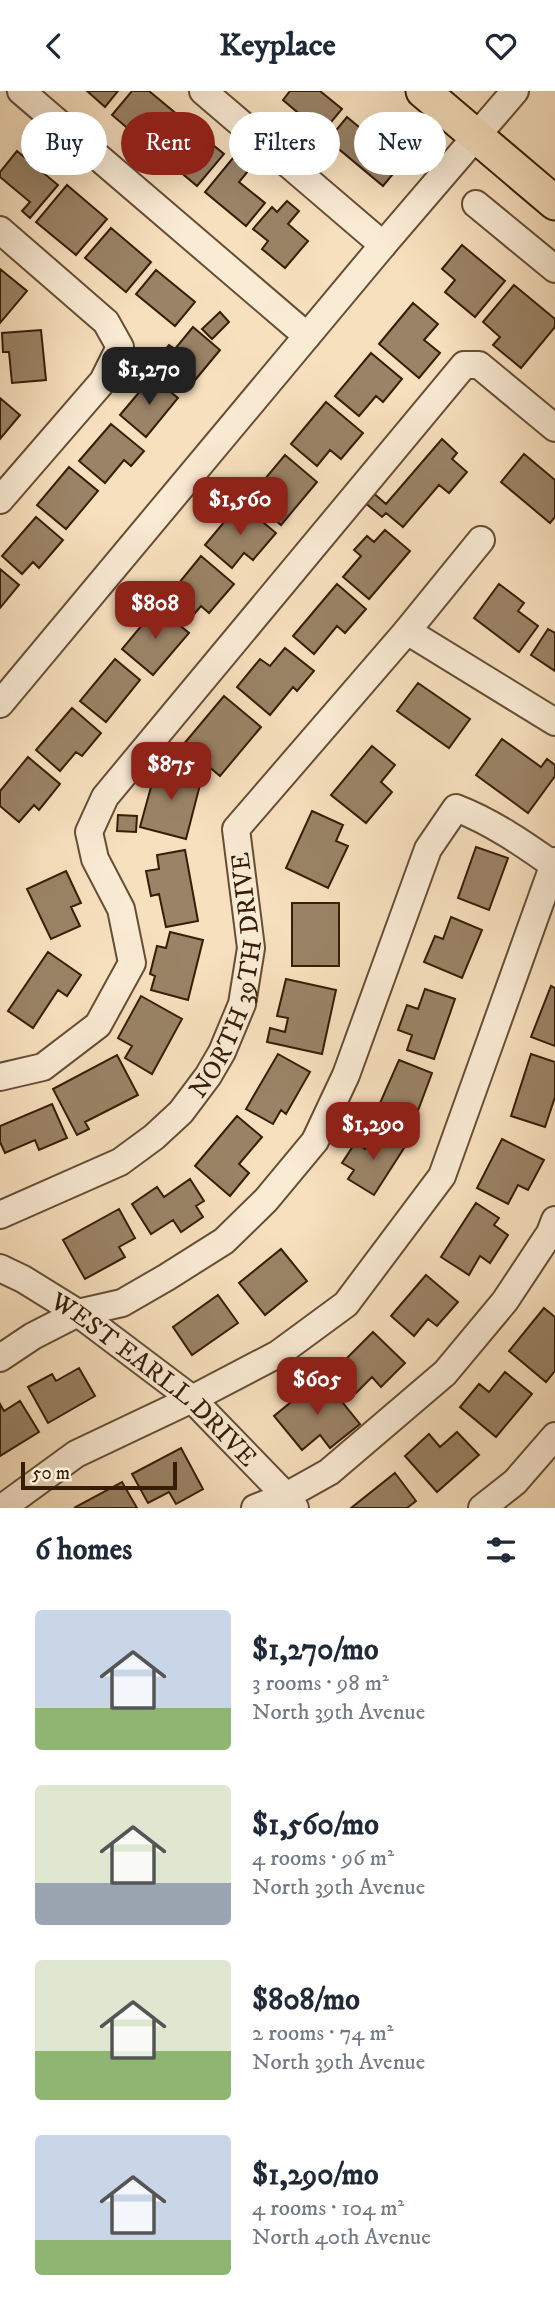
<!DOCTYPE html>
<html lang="en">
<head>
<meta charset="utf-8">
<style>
	:root { --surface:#fff; --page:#f2f2f3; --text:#1f2937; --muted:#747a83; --accent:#8f2418 }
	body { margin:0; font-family:"IM FELL DW Pica",serif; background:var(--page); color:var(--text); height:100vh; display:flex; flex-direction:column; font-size:26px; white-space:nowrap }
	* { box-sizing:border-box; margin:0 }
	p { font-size:23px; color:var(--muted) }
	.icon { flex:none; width:38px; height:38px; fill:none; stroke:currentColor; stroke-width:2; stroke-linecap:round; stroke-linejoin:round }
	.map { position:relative; height:1417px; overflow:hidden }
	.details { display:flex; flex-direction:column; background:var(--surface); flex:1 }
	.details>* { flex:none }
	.banner { position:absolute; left:21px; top:21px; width:514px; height:63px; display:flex; gap:14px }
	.scale { position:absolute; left:21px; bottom:18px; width:156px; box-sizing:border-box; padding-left:7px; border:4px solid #361e06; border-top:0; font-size:19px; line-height:24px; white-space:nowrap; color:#361e06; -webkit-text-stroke:5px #faebd5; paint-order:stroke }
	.price { position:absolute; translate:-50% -60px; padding:0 16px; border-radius:14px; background:var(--accent); color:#fff; font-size:23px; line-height:46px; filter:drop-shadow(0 2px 4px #0008) }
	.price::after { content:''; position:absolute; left:50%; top:42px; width:21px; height:16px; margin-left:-10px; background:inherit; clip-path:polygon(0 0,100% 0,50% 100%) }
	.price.current { background:#222; color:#fff }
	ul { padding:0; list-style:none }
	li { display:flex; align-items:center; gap:21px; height:175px; padding:0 35px }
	li span { display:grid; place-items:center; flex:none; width:196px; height:140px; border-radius:7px; color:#555 }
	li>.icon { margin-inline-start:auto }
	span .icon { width:84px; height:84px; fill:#fffc; stroke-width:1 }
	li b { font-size:30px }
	h2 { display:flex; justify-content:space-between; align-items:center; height:84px; padding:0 35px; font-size:30px }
	.chip { padding:0 24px; border-radius:32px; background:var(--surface); box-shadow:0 7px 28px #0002; font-size:24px; line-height:63px }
	.chip.current { background:var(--accent); color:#fff }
	header { display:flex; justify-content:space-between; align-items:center; height:91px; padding:0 35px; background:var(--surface); font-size:32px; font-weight:700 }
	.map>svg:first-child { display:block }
</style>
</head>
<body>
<header><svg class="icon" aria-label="back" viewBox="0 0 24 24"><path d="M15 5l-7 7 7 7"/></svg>Keyplace<svg class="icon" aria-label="heart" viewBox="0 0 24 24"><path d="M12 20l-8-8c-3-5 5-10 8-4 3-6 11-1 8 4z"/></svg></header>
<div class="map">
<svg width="555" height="1417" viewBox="0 0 555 1417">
	<rect width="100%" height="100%" fill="#f7e0be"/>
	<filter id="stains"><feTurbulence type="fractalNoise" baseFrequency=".00286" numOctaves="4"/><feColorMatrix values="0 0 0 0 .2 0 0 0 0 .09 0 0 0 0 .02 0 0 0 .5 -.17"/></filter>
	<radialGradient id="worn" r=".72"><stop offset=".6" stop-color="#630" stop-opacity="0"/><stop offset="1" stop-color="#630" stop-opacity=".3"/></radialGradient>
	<path fill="#9a8366" stroke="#361e06" stroke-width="2" d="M87 0H118L105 16Z
		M132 0H149L179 25 152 58 112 24Z
		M290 0H320L342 18 322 42 283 9Z
		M279 24 299 40 286 55 267 39Z
		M347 26 402 72 383 95 328 49Z
		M185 31 224 63 197 95 159 63Z
		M17 60 58 94 30 127 22 120 30 111 0 86V81Z
		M233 67 248 80 239 91 265 112 246 135 205 101Z
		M67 94 107 128 76 164 36 131Z
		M287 110 299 120 288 133 308 150 285 177 262 158 268 150 253 138 272 116 277 121Z
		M111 137 151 171 126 201 85 167Z
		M462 154 505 190 475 226 445 201 455 189 442 178Z
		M0 178 27 200 0 232Z
		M156 179 195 211 175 235 136 203Z
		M514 194 555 228V236L521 277 493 254 500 246 483 231Z
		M413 212 438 233 424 249 440 262 419 287 379 253Z
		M220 221 229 231 212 248 202 238Z
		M193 236 220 259 186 300 153 272 169 254 175 258Z
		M41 239 46 289 12 292 9 261H3L2 242Z
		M371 262 402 288 383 311 376 305 359 325 335 305Z
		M152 286 178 307 146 346 120 324Z
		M0 307 20 324 0 348Z
		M326 311 363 342 341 368 330 359 317 375 291 353Z
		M111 333 144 360 131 375 124 369 105 392 79 370Z
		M442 348 457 362 452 368 467 381 449 402 439 394 403 436 386 422 382 426 363 410 371 400 386 413Z
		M524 363 555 389V426L550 432 501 391Z
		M285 364 317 391 281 434 249 407Z
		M69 376 98 400 66 438 37 414Z
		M240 412 276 442 253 469 244 462 232 477 205 454Z
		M36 426 63 449 39 477 33 471 22 483 2 465Z
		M385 439 410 460 369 508 343 486 361 465 354 459 367 445 374 451Z
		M201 465 234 493 209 522 201 515 189 529 165 509Z
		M0 478 19 494 0 517Z
		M337 493 366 518 345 542 337 535 314 563 293 545Z
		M499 493 524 512 518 520 538 535 519 561 474 527Z
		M157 516 189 542 153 584 122 558Z
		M548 538 555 542V580L531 564Z
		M285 557 314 580 297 600 293 596 270 624 237 596 260 568 270 575Z
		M115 568 140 589 106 631 80 610Z
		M418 592 470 628 449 657 397 620Z
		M224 605 261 636 220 685 183 654Z
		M72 617 101 642 82 665 76 661 60 680 36 659Z
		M502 648 541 676 547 668 555 674V685L528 722 476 684Z
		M372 655 395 674 381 691 392 701 366 732 331 704Z
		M28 666 60 693 39 719 34 714 19 731 0 715V700Z
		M157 674 202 686 186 748 140 736Z
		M312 720 343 734 336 750 348 755 328 797 286 777Z
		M118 724 137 725 136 741 117 740Z
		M476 756 508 767 489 819 458 807Z
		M185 759 198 830 166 836 159 803 151 805 146 780 159 778 157 764Z
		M66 780 81 812 71 816 80 835 51 848 27 798Z
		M292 812H339V875H292Z
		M451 826 482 839 462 887 424 871 435 845 443 848Z
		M170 841 203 849 188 909 151 899 155 885 150 883 157 855 166 857Z
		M48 861 81 884 67 905 58 899 33 937 8 920Z
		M286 888 336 899 322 963 267 951 270 937 285 941 288 927 277 925Z
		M551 895 555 897V955L531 946Z
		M425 898 455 908 434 968 407 959 412 944 398 939 407 914 418 918Z
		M141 905 182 928 152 983 125 967 132 955 118 947Z
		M278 963 310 981 286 1023 281 1019 273 1033 246 1018Z
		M531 963 555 971V1006L545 1036 511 1025Z
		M117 964 138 1004 85 1031 89 1038 77 1044 53 998Z
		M399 969 432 982 413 1033 377 1019Z
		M52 1013 67 1047 39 1059 35 1049 5 1062 0 1051V1035Z
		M237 1025 262 1046 239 1073 249 1082 230 1105 195 1075Z
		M377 1040 404 1057 374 1104 348 1088 354 1079 342 1072 355 1052 365 1058Z
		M502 1048 544 1069 528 1099 518 1094 508 1113 477 1097Z
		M190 1088 204 1110 196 1115 203 1126 181 1141 173 1129 151 1143 132 1113 157 1096 164 1106Z
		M476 1112 499 1127 494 1134 508 1144 490 1172 480 1165 469 1184 441 1166Z
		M119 1118 135 1147 119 1156 125 1166 85 1188 63 1149Z
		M281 1158 307 1190 265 1224 239 1192Z
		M426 1184 458 1211 437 1235 428 1228 414 1245 391 1225Z
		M218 1204 238 1232 192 1264 173 1236Z
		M544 1217 555 1226V1280L546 1291 509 1260Z
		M373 1241 405 1272 381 1296 372 1286 356 1302 334 1280Z
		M79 1277 95 1305 48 1332 28 1296 52 1283 56 1290Z
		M505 1281 532 1303 496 1346 460 1316 479 1293 489 1301Z
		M322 1286 360 1333 330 1357 320 1344 302 1359 274 1325Z
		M20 1310 39 1341 0 1365V1313L4 1320Z
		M457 1341 479 1364 437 1401 405 1365 429 1343 440 1356Z
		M181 1357 203 1398 176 1413 169 1401 148 1412 132 1383Z
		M395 1382 416 1410 407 1417H351Z
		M122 1391 137 1417H74Z"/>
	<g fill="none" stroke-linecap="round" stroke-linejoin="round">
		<defs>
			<g id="minor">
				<path d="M21 0 307 245"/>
				<path d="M203 0 383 154"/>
				<path d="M476 113 555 178"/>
				<path d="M0 139 106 231 120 256 103 290 0 409"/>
				<path d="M407 540 555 631"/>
				<path d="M0 613 383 154 515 0"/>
				<path d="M0 986 43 976 98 934 132 872 121 818 95 768 89 741 105 706 464 274H479L555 337"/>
				<path id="s1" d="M0 1124 120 1071 154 1046 181 1021 208 985 222 961 242 913 251 857 236 738 407 540 481 449"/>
				<path id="s2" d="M0 1177 23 1188 78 1222 192 1308 286 1405 295 1417"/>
				<path d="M0 1267 33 1245 78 1222 122 1212 167 1186 224 1150 266 1109 315 1050 346 984 428 758 456 717C492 731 524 753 555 775"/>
				<path d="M2 1417 76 1363 192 1308 278 1263 346 1213 442 1085 555 770"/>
				<path d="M255 1417 286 1405 329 1381 445 1282 505 1210 550 1142 555 1129"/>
				<path d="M482 1417 515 1391 555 1345"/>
			</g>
			<path id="major" d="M423 0 555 112"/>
		</defs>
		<use href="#minor" stroke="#664e34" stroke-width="30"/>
		<use href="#major" stroke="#361e06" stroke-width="37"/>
		<use href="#minor" stroke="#faebd5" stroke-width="26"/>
		<use href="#major" stroke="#f7e0be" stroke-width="33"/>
	</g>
	<g text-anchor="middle" stroke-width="5" stroke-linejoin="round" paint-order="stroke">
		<g font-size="26" fill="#361e06" stroke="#faebd5">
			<text dy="9" stroke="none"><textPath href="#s1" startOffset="360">NORTH 39TH DRIVE</textPath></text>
			<text dy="9" stroke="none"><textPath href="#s2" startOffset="191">WEST EARLL DRIVE</textPath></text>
		</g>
	</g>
	<rect width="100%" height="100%" filter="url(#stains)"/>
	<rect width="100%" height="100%" fill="url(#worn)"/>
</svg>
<div class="scale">50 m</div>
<b class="price current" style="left:149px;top:316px">$1,270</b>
<b class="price" style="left:240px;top:446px">$1,560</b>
<b class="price" style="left:155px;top:550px">$808</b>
<b class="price" style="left:171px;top:711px">$875</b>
<b class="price" style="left:373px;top:1071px">$1,290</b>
<b class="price" style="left:317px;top:1326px">$605</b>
<div class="banner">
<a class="chip">Buy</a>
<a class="chip current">Rent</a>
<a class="chip">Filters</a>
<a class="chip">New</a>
</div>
</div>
<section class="details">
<h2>6 homes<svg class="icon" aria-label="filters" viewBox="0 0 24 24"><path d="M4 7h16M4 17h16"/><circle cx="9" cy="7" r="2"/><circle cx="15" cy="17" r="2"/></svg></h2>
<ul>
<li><span style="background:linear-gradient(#c9d6e8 70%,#8fb573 0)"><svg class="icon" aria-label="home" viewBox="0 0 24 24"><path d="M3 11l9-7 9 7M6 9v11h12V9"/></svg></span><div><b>$1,270/mo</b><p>3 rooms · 98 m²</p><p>North 39th Avenue</p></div></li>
<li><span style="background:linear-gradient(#dfe7d0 70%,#9aa5b1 0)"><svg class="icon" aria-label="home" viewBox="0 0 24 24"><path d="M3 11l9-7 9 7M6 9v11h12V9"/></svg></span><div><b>$1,560/mo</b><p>4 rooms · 96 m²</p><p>North 39th Avenue</p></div></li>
<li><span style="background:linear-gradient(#dfe7d0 65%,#8fb573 0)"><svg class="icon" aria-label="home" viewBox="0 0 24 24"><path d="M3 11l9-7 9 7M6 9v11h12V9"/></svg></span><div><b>$808/mo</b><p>2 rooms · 74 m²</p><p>North 39th Avenue</p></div></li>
<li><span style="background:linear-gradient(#c9d6e8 75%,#8fb573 0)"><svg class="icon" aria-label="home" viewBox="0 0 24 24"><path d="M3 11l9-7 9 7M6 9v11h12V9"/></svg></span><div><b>$1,290/mo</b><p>4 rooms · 104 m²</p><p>North 40th Avenue</p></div></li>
</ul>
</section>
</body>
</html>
